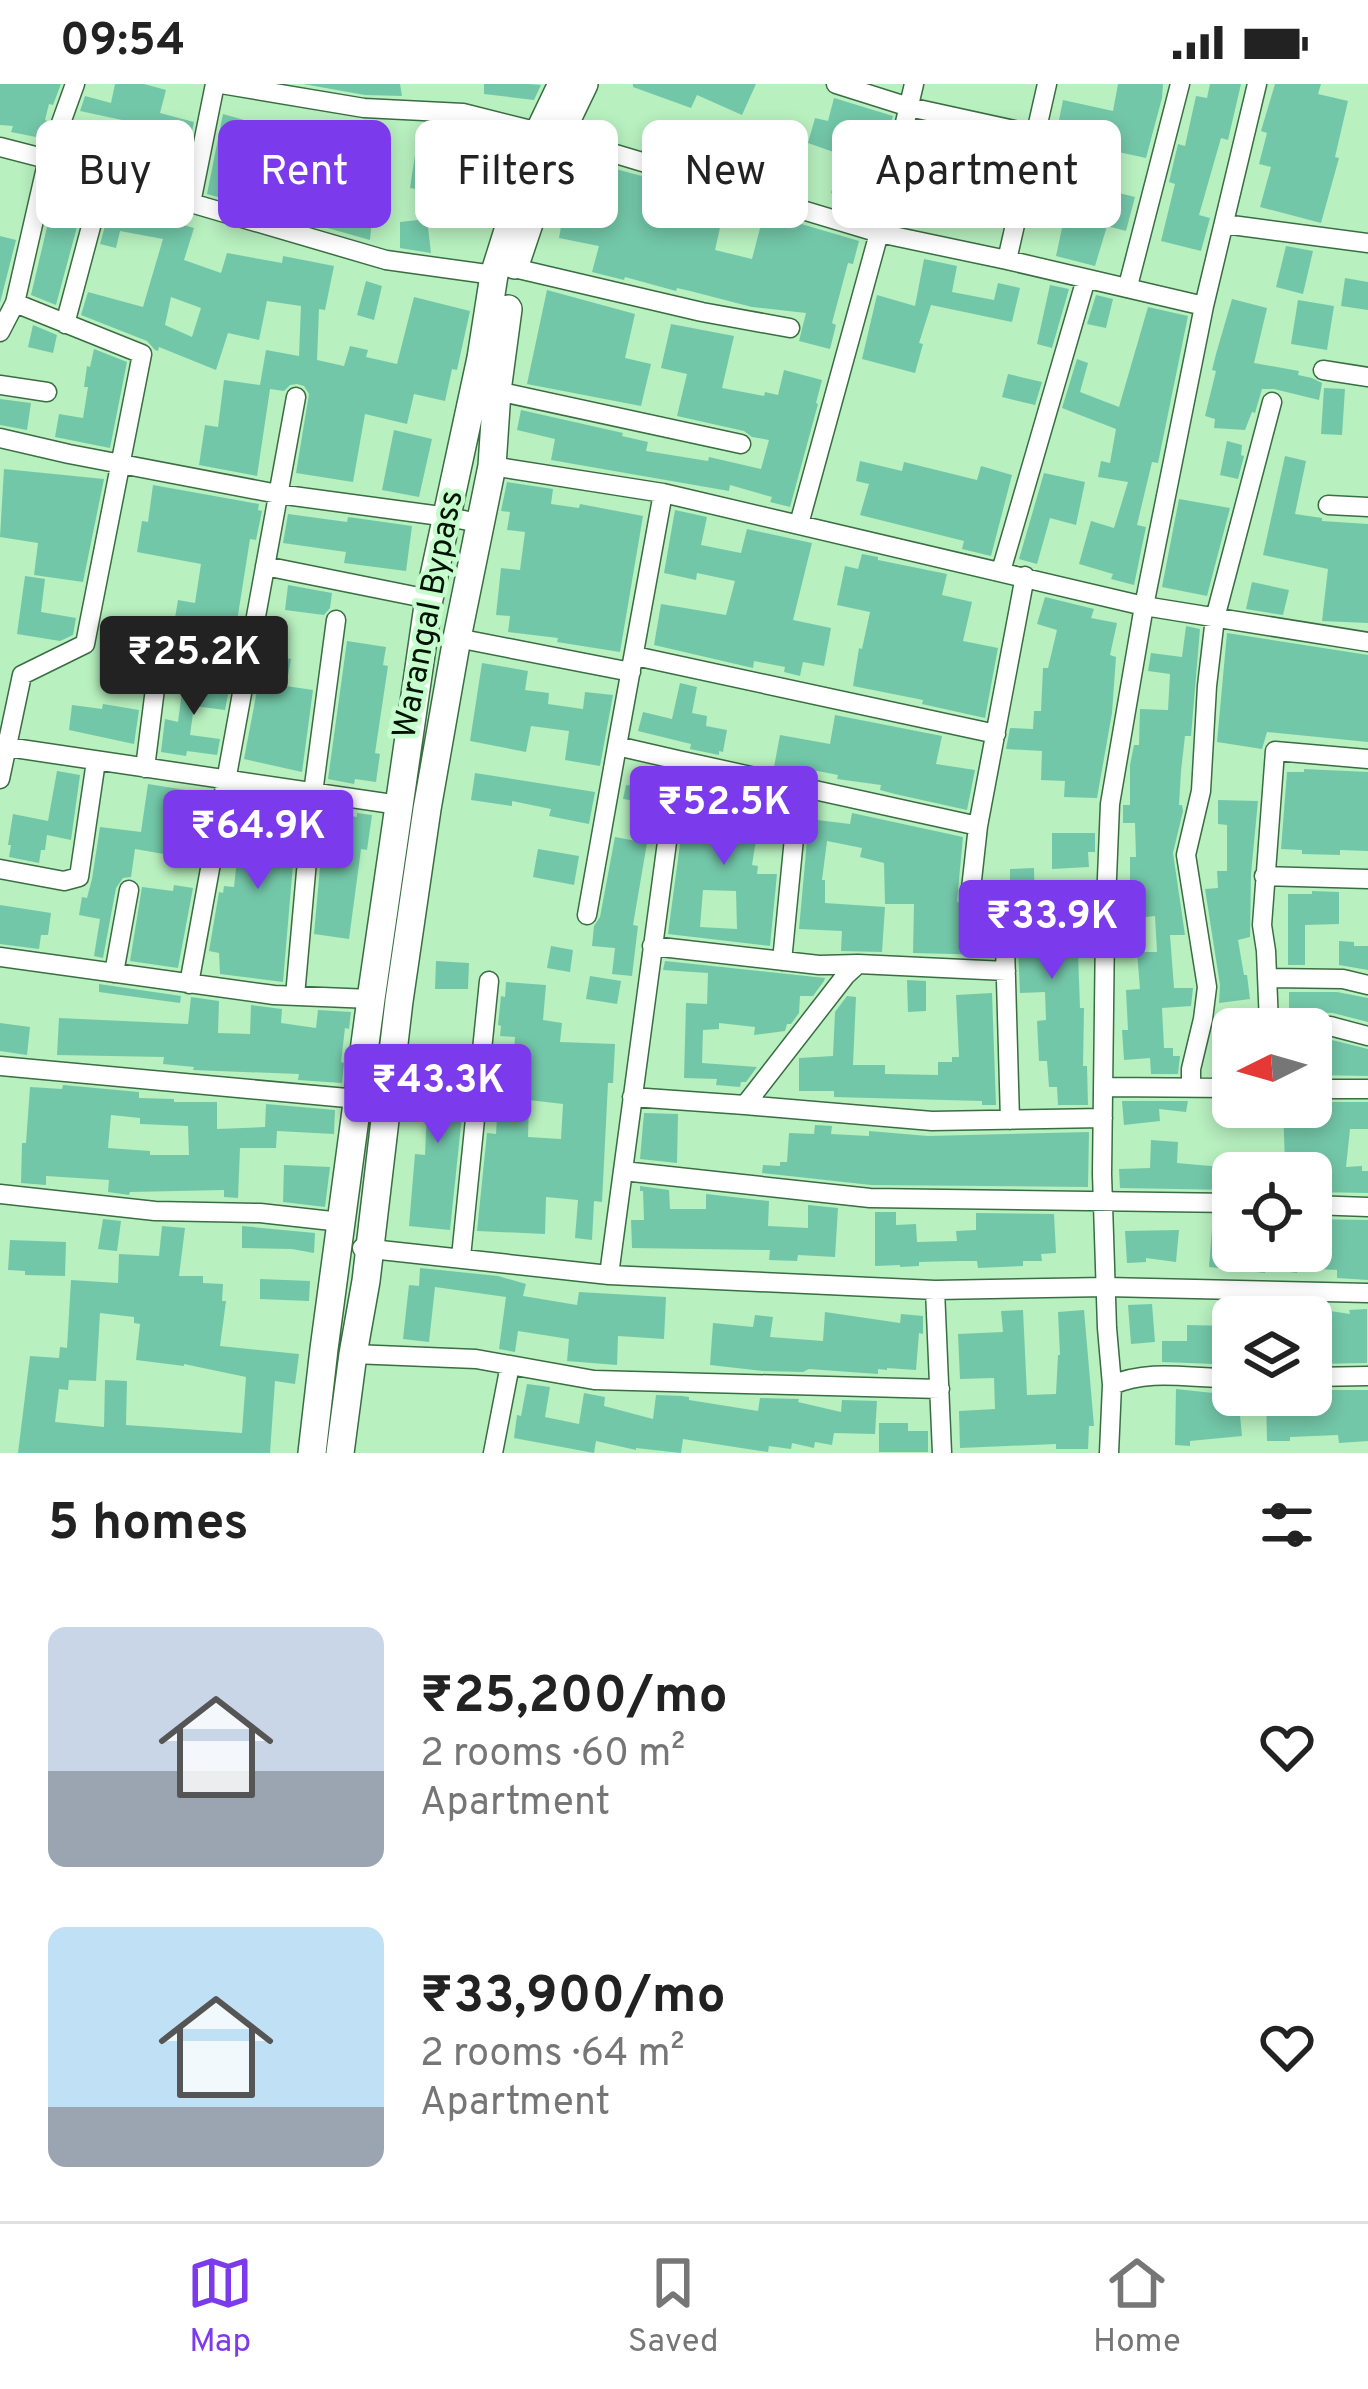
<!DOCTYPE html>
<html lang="en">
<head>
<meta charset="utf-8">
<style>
	:root { --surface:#fff; --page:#f2f2f2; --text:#222; --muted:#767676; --line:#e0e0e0; --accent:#7c3aed }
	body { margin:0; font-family:Overpass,sans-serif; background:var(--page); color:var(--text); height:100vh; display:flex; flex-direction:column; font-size:45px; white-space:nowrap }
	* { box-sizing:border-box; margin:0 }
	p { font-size:39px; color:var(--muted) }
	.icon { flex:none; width:66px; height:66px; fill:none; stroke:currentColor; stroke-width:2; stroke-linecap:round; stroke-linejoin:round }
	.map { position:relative; height:1369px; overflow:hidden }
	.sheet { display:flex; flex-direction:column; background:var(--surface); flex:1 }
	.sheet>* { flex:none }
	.hud { position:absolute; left:36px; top:36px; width:1296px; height:108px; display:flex; gap:24px }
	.needle { width:78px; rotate:265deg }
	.tools { position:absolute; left:1212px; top:924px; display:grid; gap:24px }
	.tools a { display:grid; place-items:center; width:120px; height:120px; border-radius:18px; background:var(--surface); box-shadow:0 6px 18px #0003; font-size:60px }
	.price { position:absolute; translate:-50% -102px; padding:0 27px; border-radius:12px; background:var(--accent); color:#fff; font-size:39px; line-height:78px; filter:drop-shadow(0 3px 6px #0008) }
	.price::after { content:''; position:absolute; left:50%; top:72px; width:36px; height:27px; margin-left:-18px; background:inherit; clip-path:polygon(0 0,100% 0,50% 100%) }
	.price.selected { background:#222; color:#fff }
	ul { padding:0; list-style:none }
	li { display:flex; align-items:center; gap:36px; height:300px; padding:0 48px }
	li span { display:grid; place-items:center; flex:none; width:336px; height:240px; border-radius:18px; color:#555 }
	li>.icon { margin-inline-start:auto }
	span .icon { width:144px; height:144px; fill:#fffc; stroke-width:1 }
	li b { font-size:51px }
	h2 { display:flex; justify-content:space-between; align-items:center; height:144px; padding:0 48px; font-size:51px }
	.tag { padding:0 42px; border-radius:18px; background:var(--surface); box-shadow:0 6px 18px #0003; font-size:42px; line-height:108px }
	.tag.selected { background:var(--accent); color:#fff }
	.status { display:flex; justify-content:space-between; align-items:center; height:84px; padding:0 60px; background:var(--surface); direction:ltr }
	.status svg { height:33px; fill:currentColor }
	.tabs { display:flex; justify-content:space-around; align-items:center; height:168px; border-top:3px solid var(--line); background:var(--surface); font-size:33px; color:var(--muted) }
	.tabs a { display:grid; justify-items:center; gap:6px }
	.tabs .selected { color:var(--accent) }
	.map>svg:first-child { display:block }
</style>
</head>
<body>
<div class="status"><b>09:54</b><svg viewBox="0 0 49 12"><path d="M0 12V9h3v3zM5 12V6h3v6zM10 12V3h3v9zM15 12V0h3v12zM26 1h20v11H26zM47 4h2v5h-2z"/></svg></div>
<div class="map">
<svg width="1368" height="1369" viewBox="0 0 1368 1369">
	<rect width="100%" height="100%" fill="#b8f0bf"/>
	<path fill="#73c7a9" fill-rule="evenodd" d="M0 0H61L53 21 49 20 45 36 47 37 41 54 11 48 13 42 0 41Z
		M115 0H144L166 6 160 29 194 38 181 101 66 66 73 46 160 76 164 45 80 27 85 12 111 19Z
		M303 0H400L402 12 365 11Z
		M484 0H528L541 1 534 16 484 10Z
		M633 0H756L742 31 697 11 691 24 633 3Z
		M1118 0H1163L1162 14 1146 74 1086 61 1089 47 1058 41 1063 16 1113 27Z
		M1210 0H1241L1228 56 1221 54 1199 131 1210 134 1201 167 1161 157 1175 100 1169 98 1178 60 1185 62 1196 12 1207 14Z
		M1275 0H1321L1318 10 1348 17 1335 73 1339 74 1321 139 1260 123 1271 83 1259 80 1267 49 1261 47Z
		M834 14 893 32 870 120 831 109 842 71 808 59 815 34 828 37Z
		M223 30 251 38 248 49 296 60 299 43 338 47V52L369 55 367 73 334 70 329 99 332 100 322 129 372 134 370 156 207 110Z
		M419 45 475 54 476 46 517 57 513 70 477 65 475 112H487L486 139 430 137 432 108 410 104Z
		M994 55 1019 61 1002 129 939 114 942 104 916 99 921 77 932 79 938 57 962 64 957 87 985 94Z
		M582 76 653 95 649 114 686 124 690 106 726 117 715 166 752 175 764 129 859 157 853 180 848 179 832 239 836 241 830 265 799 257 806 229 752 223 690 207 677 204 676 207 625 193 624 196 592 188 599 162 559 154 564 126H567L574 93H578Z
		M1061 95 1135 113 1126 147 1107 142 1095 182 1056 172 1068 116 1056 114Z
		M56 105 85 113 56 221 31 211Z
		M111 120 194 144 184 176 221 189 227 169 282 179 283 172 334 182 325 226 319 225 317 276 344 282 350 262 368 266 366 273 397 280 414 213 470 227 457 286 452 285 445 317 414 310 407 340 365 330 353 398 296 389 309 310 304 302 297 300 290 301 284 307 270 305 257 392 199 381 205 341 218 343 224 296 260 301 266 266 299 272 301 222 267 217 259 256 228 249 216 286 159 263 158 267 155 266 147 257 81 231 88 208 143 223 163 155 120 147 116 164 100 160ZM171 213 201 224 192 253 165 241Z
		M427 135 431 169 400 164V138Z
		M0 152 16 156 0 219Z
		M1286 162 1313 167 1303 210 1276 203Z
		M924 175 957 182 952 208 994 216 998 199 1020 204 1012 238 931 221 919 259 923 260 915 289 862 275 877 211 915 222Z
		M1345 194 1368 198V226L1341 222Z
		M366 197 382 202 374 236 357 231Z
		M1050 201 1069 205 1052 264 1037 260Z
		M547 206 635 230 625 274 651 280 641 322 527 300Z
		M1096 211 1113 215 1106 244 1087 240Z
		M1232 215 1267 224 1254 279 1299 287 1298 291 1312 294 1322 299 1319 316 1274 305H1262L1255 329 1252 328 1245 346 1214 344 1215 335 1205 332 1216 287 1212 286 1216 270Z
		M1298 216 1334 222 1327 266 1291 260Z
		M1148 223 1188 232 1158 379 1152 378 1137 441 1146 443 1134 501 1111 495 1113 490 1079 480 1091 437 1114 444 1128 398 1098 393 1101 377 1110 379 1116 345 1062 324 1077 275 1088 279 1080 308 1119 323Z
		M671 240 734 252 722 304 764 312 765 308 778 311 784 286 822 296 816 319 818 320 790 423 770 418 772 413 730 401 729 407 551 376 555 355 517 346 521 326 623 349 622 352 648 358 646 367 708 377 709 373 761 385 769 356 752 353 744 347 677 332 687 290 661 284Z
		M33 241 57 251 53 269 28 263Z
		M94 265 127 278 110 364 55 353 59 330 83 334 88 303H84L87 282 90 283Z
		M1008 290 1042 298 1035 321 1002 313Z
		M1324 304 1345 305 1342 351 1321 350Z
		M0 315 31 319 27 346 0 341Z
		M394 346 432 355 419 413 382 406Z
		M1227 357 1242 361 1241 371 1244 372 1238 395 1220 391Z
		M1285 372 1306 377 1295 430 1322 434V437L1368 440V539L1322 537 1328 485 1263 471Z
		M860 377 902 387 904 378 977 396 981 382 1012 391 991 472 962 465 964 457 860 431 869 400 856 397Z
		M4 385 104 395 83 498 34 491 38 459 0 453Z
		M1044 389 1085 398 1076 441 1050 434 1037 480 1019 475Z
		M507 398 553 405 551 420 579 424 580 420 643 432 620 568 557 558 558 554 508 548 510 532 496 531 501 484 520 486 525 448 507 446 510 428 501 427Z
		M153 401 259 420 258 426 262 427 256 456 250 455 235 550 174 540 178 516 195 519 201 480 137 468 142 437 148 438Z
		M1179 415 1230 424 1207 512 1162 503Z
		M675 426 707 433 701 461 741 469 747 445 812 459 793 536 831 544 824 582 803 578 800 592 784 588 785 583 754 577 753 584 654 561 661 520 726 531 735 497 697 489 696 496 664 489Z
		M288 430 347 438 348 433 412 442 406 487 344 479 346 468 283 459Z
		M862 470 878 473V476L947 490 942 511 972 518 963 557 998 564 985 634 922 620 923 616 853 602 859 564 862 565 870 528 837 521 845 482 858 485Z
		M25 492 45 495 41 528 76 534 73 551 60 557 17 550Z
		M1252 498 1289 506 1283 531 1246 525Z
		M288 501 332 509 330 524 324 531 285 526Z
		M1045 513 1094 525 1091 534 1117 539 1110 571 1116 573 1112 629 1097 714 1064 713 1065 697 1041 696 1042 667 1006 665 1010 644 1033 645 1034 627H1041L1043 584H1048L1057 546 1037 540Z
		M1186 542 1200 545 1191 652H1185L1181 687 1179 721H1182L1183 727 1173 769 1185 851H1170L1174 904H1193L1191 922 1162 924 1164 964H1173V972H1180L1178 990H1151L1150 974 1124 976 1122 946H1128L1126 906 1140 905 1137 868H1157L1155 832 1119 836 1120 798 1130 797V773H1136L1135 739H1123V721H1130V681L1134 661H1139L1140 625 1168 626 1170 590 1148 587 1151 569 1182 573Z
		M1227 549 1368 571V658L1267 648 1262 665 1217 658Z
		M347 557 386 563 383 581 388 582 375 669 380 670 376 698 355 695 354 700 328 695Z
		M264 570 291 575 286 602 313 606 302 688 244 675Z
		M482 579 528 587 525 606 549 609 548 620 583 625 585 608 613 611 600 682 565 676 569 647 531 642 526 668 470 657Z
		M184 593 230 600 225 626 194 622 190 651 220 655 217 671 187 667 186 672 161 668 165 635 178 638Z
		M680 599 697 603 692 629 707 632 706 642 727 646 723 668 719 667V671L690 665 691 660 638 647 643 628 672 635Z
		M103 620 139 626 134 660 69 646 72 621 102 625Z
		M835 631 942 652 936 680 975 686 967 726 895 710 880 706 881 701 837 695 838 691 802 684 801 689 774 683 780 651 830 660Z
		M1304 685 1368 688V767L1340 766V771L1302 770V766L1281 765 1287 688H1304Z
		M57 687 80 691 71 756 47 751 45 766H41L39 779 9 773 11 761H8L13 730 48 737Z
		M636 688 662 692 658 720 623 715 626 701 634 702Z
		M475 689 595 708 589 740 549 732 551 725 512 717V722L471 716Z
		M689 692 717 698 716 719 744 725 747 705 784 713 780 754 757 750 752 781 758 782 757 790H777L770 862 668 850ZM703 806 736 807 737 845 700 843Z
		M148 700 210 710 198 776 135 765 131 793 123 794 116 804 103 874 94 872 100 835 79 831 82 813 87 814 92 795 100 743 141 748Z
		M237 712 298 721 283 898 220 890 219 869 209 867 219 808 223 809 224 802 234 803 240 747 231 746Z
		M1218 716 1258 717 1251 790 1250 853 1238 856 1244 891H1247L1250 915 1219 919 1220 901 1205 805 1218 804 1217 787H1227V741L1218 740Z
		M325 728 357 733V729L372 731 367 766 361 765 349 855 314 850Z
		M852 729 963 753 957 817 965 826 991 836 992 871 913 869 914 820H885L884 779 860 773 862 764 827 757 822 796H825V819L885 823 882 868 841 867 842 847 799 845 809 735 850 740Z
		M1052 749H1095V768H1088L1089 783 1052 785Z
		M615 753 647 759 633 841 638 842 632 892 612 890 615 864 592 862 594 842 600 833Z
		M538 765 579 772 574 801 533 793Z
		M1034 784 1035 825 1084 826 1086 869H1078L1080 924H1084L1083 982H1087L1088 1021H1058L1057 1003H1049L1047 977H1039L1037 937 1046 936 1045 908 1020 909 1016 819 1008 813 985 805 986 797 1010 796V785Z
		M174 801 193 804 178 884 130 877 142 803 173 807Z
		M1312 807 1339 808V840L1305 841V881H1288V810H1312Z
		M0 821 51 829 48 851H41L39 865 0 860Z
		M1339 857 1354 858V862H1368V886L1339 881Z
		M551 862 573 866 570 888 547 884Z
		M436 877 469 879 468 905H435Z
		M665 877 825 894 824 897 813 912H800L799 929 791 940H787L785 947 754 951 755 943 719 939V945L703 946 702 979 757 983 746 998H741L740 1003 716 1001 717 995 684 994 686 919 707 920 708 889 663 886Z
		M590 892 621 897 617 920 586 915Z
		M907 896 926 897V927L908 928Z
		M506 898 546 901 543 936 562 939 560 958 615 960 613 999H608L602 1118 594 1117 592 1156 575 1154 578 1116 546 1113 545 1150 477 1147 487 1049 496 1050 500 988 513 989 515 953 500 952 501 942 498 941 501 912 505 913ZM529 1016 563 1020 561 1055 528 1053Z
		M99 900 181 912 180 919 99 908Z
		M1289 908H1337L1368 914V938L1333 929 1289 927Z
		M992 909 996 1021H982V1017L834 1013V1007H799V974L833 972 835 928 847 912 856 913 853 981H885V990L938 991V978H952V973H959L956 911Z
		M191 913 219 917 218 949 250 950 251 921 282 925 281 939 316 944 318 926 351 928 349 945 345 944 341 978 344 979 342 999 298 996 299 990 193 986 194 983 163 980 164 973 57 971 59 934 188 940Z
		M0 939 30 943 27 971 0 967Z
		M1314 955H1328L1368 965V992L1311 991Z
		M418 982 467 984 450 1146 409 1142 415 1070 425 1071 427 1025H416Z
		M63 1001 139 1008V1014L174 1015V1018H217V1045L265 1043 266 1020 335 1026 334 1050 277 1047 276 1064H240L238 1114 224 1113V1106L130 1108 129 1111 108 1108 109 1096 46 1092V1101L21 1099 22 1059H26L30 1003 62 1005ZM111 1031 140 1034V1040L188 1042 189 1071H150V1067L108 1064Z
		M1122 1017H1188L1186 1028 1159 1025 1160 1037 1124 1041Z
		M1312 1018H1368V1045H1350L1346 1083 1362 1082V1087H1368V1109L1312 1108 1314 1089H1289L1288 1080H1285L1283 1023H1312Z
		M644 1029 678 1030 677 1079 640 1075Z
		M815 1041 832 1042 831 1050 869 1052V1047L928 1052 1089 1048 1088 1103 871 1101 762 1089 763 1081 780 1082V1078H787L789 1049 814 1050Z
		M1151 1056 1178 1058 1177 1079 1233 1084V1106L1120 1104 1119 1085 1150 1084Z
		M284 1081 330 1083 325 1123 283 1118Z
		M640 1102 669 1106 670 1125H706V1110L769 1117 768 1142 808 1144V1121L838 1124 835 1173 798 1171 797 1177 769 1176 770 1166 632 1164 631 1136H644L643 1107H640Z
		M875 1128H896V1141L916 1140 917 1158 957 1157 956 1147 976 1146V1129L1054 1130 1056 1169 1041 1170 1042 1177H1023V1182L978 1184 977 1177H958L919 1178V1182L900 1183V1181L875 1182Z
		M103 1135 121 1137 117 1167 98 1165Z
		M1311 1135 1368 1136V1196L1337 1194V1186L1297 1184V1189L1275 1186 1265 1187V1189L1209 1183 1212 1145 1233 1149V1167H1311Z
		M162 1142 185 1144 179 1192H203V1199L223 1200 222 1217H226L220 1262 299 1270 295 1300 275 1297 270 1369H18L30 1272 59 1274 60 1263 67 1264 71 1196 118 1199 119 1170 159 1172ZM100 1229 134 1233V1239L140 1240 136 1276 184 1282V1280L246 1293 242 1349 126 1341 127 1297 105 1296 104 1343 55 1338 59 1305 68 1306 69 1296 96 1297Z
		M242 1142 315 1149 314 1169 292 1165 242 1164Z
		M1179 1146 1176 1178 1146 1174V1178L1127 1179 1125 1147Z
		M10 1156 66 1158 65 1192 25 1191V1187L8 1186Z
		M420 1184 498 1192 526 1200 523 1212 577 1221 579 1208 666 1213 664 1255 618 1252 617 1281 567 1277 569 1255 518 1247 515 1268 499 1265 506 1213 435 1203 429 1258 403 1255 409 1201 419 1202Z
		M260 1195 310 1197 309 1217 260 1215Z
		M1152 1220 1155 1258 1131 1260 1128 1221Z
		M1317 1225 1350 1230 1349 1226 1367 1225V1279L1311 1280V1232L1316 1233Z
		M1023 1226 1027 1311 1056 1310 1058 1271H1060L1058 1228 1084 1226 1094 1342H1089L1088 1365H1056V1360L960 1364 959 1327 995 1325 994 1294 960 1295 958 1250 1003 1248 1001 1227Z
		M825 1228 900 1239 901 1230 923 1232V1250L919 1249 916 1286 887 1284V1286L878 1285V1290L809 1285 803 1288 763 1287 710 1281 713 1239 753 1243 755 1231 773 1233 770 1253 823 1257Z
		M1187 1241 1233 1242V1262L1214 1259V1280L1162 1278V1257H1187Z
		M527 1300 550 1303 545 1333 579 1340 584 1309 605 1313 604 1322 653 1335 656 1311 682 1312 689 1313V1316L758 1327 760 1314 799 1315 798 1318 841 1328 842 1316 877 1317 875 1350 834 1349 832 1361 815 1358 814 1364 792 1359 791 1365 769 1362 768 1368 683 1355 681 1369 636 1364V1366L596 1357 594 1369 514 1354 517 1331 521 1332Z
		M1176 1305 1213 1309 1233 1307V1311H1238L1242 1352 1190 1357V1362L1175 1361Z
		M1311 1306H1368V1357L1339 1359 1338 1351 1290 1353V1357H1267L1266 1311H1311Z
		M879 1339H908V1347H928V1368H879Z"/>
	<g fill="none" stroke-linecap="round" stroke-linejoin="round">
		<defs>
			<path id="minor" d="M221 0 364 24 463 29 539 48
				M836 0 909 23 1037 51
				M1047 0 1007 176 1204 222
				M1257 0 1204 222 1144 522 1368 558
				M557 56 609 68 879 149 1007 176
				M0 63 105 90 191 119 386 176 494 191
				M191 119 215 0
				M1224 140 1368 159
				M514 184 702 228 790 244
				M1128 202 1180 0
				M65 240 105 90
				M0 248 15 219 48 75 75 0
				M1323 286 1368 293
				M0 301 47 308
				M497 307 741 360
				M0 354 69 370 278 410 448 433 479 439
				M492 382 663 409 617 662 678 676 609 1191 935 1206
				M663 409 1144 522 1110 720 1105 843 1102 1090 1107 1244 1112 1301 1109 1369
				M1328 421 1368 423
				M799 440 879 149 914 0
				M265 482 429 515
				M1001 487 1086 195
				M457 554 631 588
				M635 572 996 650
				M0 662 399 721
				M1368 675 1275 667 1262 841 1266 867 1269 940 1330 942 1368 952
				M678 676 978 742
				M145 684 161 557
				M0 695 22 591 85 560 142 270 15 219
				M0 785 64 797 79 793 96 677
				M1264 792 1368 795
				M587 831 617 662
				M652 862 819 881 858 880
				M0 873 274 911 371 915
				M782 877 799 703
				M114 889 129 806
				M1267 894 1343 895 1368 901
				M189 900 296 313
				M295 912 313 709 336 536
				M0 982 358 1015
				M1104 1003 1233 1004
				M1191 1004V985L1203 935 1207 903 1186 771 1201 707 1207 602 1215 534 1272 318
				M1311 1005H1368
				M632 1013 745 1021 846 891 858 880 1006 887
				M745 1021 932 1037 1103 1034
				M1010 1036 1004 826 970 814 978 742 1025 492
				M623 1087 870 1114 1233 1119
				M0 1110 155 1127 260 1129 341 1138
				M1311 1121 1368 1123
				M362 1164 609 1191
				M461 1173 489 897
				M353 1270 476 1275 594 1296 940 1305
				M1311 1293 1368 1292
				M1112 1301C1152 1284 1191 1295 1233 1294
				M493 1369 510 1281
				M942 1369 935 1206 1106 1203 1368 1209"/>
			<path id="secondary" d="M515 181 557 56 584 0
				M312 1369 324 1265 371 915 429 515 481 274 494 191 539 48 562 0
				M340 1369 353 1270 366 1197 399 917 427 725 457 554 492 382 497 307 508 225"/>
		</defs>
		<use href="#minor" stroke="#396d42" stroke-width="21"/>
		<use href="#secondary" stroke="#396d42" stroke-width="30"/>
		<use href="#minor" stroke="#fff" stroke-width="18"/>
		<use href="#secondary" stroke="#fff" stroke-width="27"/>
	</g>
	<g text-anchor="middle" stroke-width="9" stroke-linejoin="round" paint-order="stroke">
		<g font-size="33" fill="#011304" stroke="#c5fdcc">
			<text transform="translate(426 530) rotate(-79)" y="12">Warangal Bypass</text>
		</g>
	</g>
</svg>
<div class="tools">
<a><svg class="needle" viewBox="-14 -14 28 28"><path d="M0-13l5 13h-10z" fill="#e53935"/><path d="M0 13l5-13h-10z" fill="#767676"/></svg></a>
<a><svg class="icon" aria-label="locate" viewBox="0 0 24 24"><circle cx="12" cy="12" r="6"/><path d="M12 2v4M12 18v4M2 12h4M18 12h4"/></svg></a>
<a><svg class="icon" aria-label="layers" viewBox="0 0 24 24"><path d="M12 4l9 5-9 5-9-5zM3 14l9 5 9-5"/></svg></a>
</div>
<b class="price selected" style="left:194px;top:634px">₹25.2K</b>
<b class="price" style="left:724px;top:784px">₹52.5K</b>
<b class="price" style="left:258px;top:808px">₹64.9K</b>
<b class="price" style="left:1052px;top:898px">₹33.9K</b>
<b class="price" style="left:438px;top:1062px">₹43.3K</b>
<div class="hud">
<a class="tag">Buy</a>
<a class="tag selected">Rent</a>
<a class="tag">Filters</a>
<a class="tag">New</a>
<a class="tag">Apartment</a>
</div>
</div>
<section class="sheet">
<h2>5 homes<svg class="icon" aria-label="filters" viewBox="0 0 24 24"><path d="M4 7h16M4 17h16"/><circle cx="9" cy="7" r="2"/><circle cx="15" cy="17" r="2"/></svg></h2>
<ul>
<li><span style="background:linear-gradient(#c9d6e8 60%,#9aa5b1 0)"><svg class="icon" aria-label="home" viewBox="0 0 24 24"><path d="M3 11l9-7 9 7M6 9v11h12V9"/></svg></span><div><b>₹25,200/mo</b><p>2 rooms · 60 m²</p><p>Apartment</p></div><svg class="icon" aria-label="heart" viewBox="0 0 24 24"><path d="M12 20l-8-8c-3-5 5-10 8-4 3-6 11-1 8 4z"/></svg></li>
<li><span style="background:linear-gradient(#bfe0f5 75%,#9aa5b1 0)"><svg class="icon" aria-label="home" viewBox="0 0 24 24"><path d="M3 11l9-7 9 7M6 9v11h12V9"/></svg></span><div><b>₹33,900/mo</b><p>2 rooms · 64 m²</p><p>Apartment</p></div><svg class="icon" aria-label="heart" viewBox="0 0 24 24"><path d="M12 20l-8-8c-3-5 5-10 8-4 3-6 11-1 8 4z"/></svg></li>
</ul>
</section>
<nav class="tabs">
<a class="selected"><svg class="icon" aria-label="map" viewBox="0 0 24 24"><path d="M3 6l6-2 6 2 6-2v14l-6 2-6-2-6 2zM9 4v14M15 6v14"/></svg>Map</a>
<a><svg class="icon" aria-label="saved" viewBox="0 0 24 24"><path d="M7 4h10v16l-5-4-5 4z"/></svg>Saved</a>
<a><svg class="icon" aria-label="home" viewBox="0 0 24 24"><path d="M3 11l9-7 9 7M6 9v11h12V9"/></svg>Home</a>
</nav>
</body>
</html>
